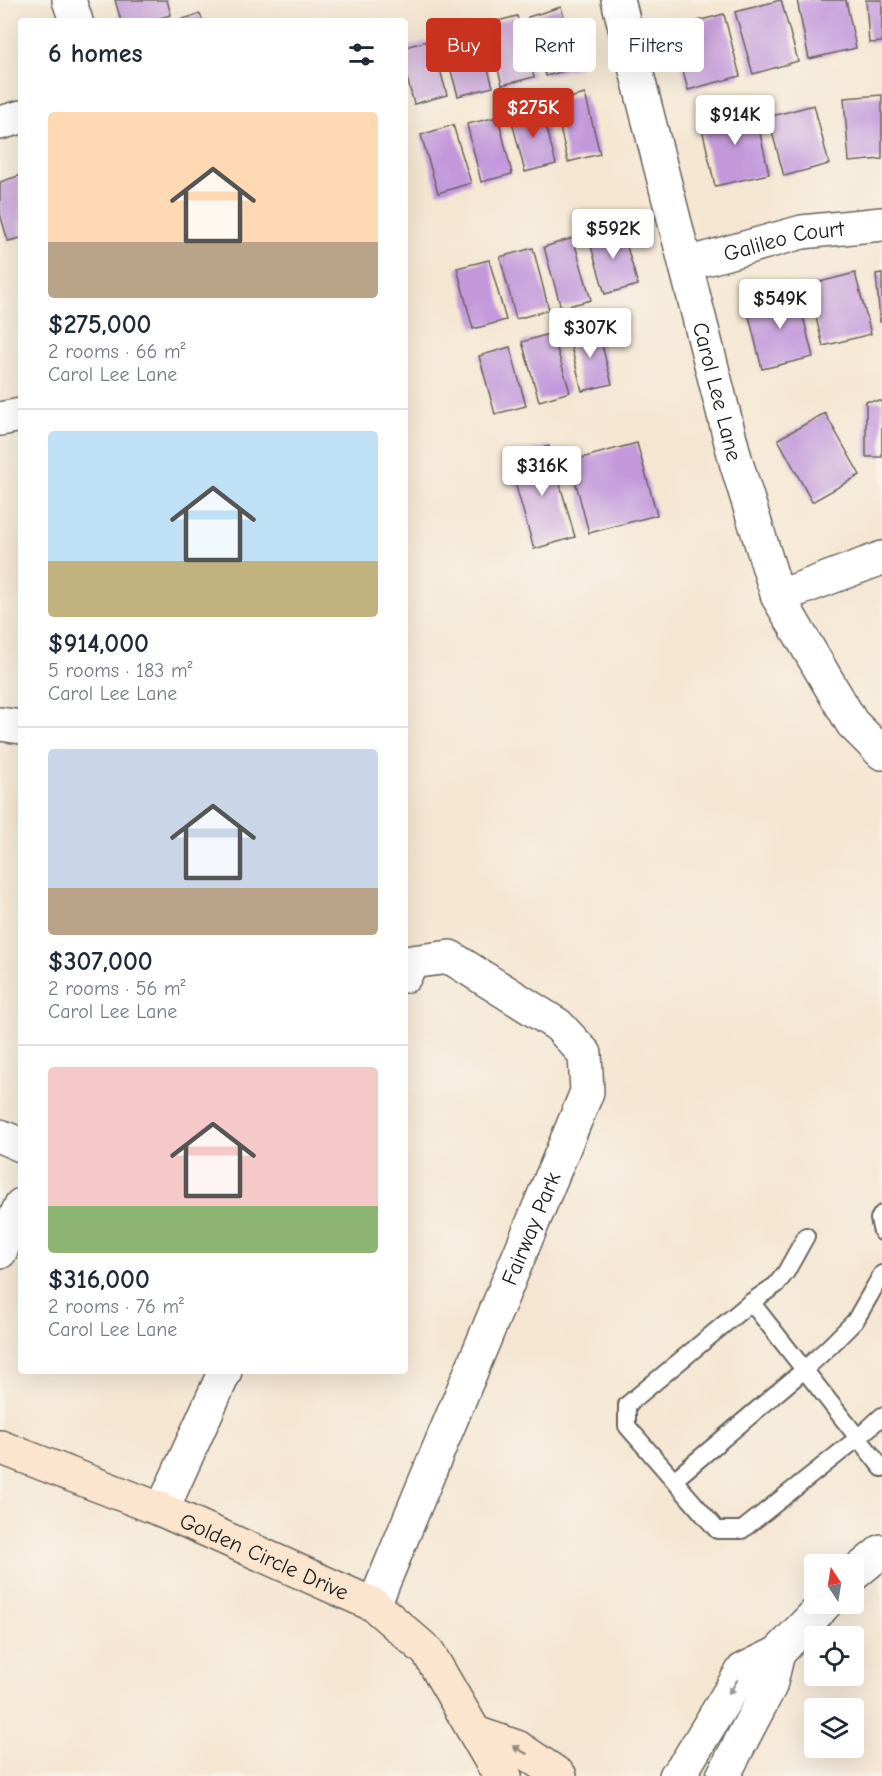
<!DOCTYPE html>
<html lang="en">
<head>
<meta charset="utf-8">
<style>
	:root { --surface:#fff; --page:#f2f2f3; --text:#1f2937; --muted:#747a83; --line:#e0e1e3; --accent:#c8321e }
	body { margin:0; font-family:"Comic Neue",sans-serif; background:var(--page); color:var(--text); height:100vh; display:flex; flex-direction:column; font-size:22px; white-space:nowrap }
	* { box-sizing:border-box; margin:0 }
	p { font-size:20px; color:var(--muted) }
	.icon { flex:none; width:33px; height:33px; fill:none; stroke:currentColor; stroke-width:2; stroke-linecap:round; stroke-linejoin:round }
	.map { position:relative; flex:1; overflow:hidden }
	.sheet { position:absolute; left:18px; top:18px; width:390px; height:1356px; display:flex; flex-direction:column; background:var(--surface); border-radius:6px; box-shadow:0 6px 24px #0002 }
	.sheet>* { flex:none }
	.hud { position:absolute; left:426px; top:18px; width:366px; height:54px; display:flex; gap:12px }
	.needle { width:39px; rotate:348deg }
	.tools { position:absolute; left:804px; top:1554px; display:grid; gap:12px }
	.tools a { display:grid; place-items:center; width:60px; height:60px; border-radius:6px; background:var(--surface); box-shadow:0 6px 24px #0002; font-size:30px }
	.price { position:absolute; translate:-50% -51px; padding:0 14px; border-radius:6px; background:#fff; color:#222; font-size:20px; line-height:39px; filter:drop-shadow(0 2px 3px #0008) }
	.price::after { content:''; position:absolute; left:50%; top:36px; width:18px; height:14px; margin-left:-9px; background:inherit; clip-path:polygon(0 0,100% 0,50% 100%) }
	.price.current { background:var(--accent); color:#fff }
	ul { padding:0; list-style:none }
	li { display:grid; align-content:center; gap:12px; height:318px; padding:0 30px }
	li+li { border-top:2px solid var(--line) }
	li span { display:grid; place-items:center; height:186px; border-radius:6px; color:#555 }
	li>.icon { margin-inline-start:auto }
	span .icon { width:108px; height:108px; fill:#fffc; stroke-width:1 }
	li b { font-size:26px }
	h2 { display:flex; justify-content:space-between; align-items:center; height:72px; padding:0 30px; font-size:26px }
	.chip { padding:0 21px; border-radius:6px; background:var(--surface); box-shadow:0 6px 24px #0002; font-size:21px; line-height:54px }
	.chip.current { background:var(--accent); color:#fff }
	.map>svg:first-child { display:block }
</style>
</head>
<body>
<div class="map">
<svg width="882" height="1776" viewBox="0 0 882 1776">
	<rect width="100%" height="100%" fill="#f7f3e8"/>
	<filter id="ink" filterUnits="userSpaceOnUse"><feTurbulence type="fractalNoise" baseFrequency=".0167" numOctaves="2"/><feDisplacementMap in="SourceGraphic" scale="12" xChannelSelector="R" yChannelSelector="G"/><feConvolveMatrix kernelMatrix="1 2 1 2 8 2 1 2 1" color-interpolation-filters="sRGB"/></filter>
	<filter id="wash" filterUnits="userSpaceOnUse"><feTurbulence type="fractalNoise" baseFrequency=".008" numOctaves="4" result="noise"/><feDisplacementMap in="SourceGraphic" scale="24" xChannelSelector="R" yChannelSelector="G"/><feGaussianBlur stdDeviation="1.35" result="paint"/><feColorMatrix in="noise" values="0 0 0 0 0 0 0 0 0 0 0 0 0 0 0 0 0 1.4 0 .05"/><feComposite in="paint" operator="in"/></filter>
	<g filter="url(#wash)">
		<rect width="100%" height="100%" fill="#f5e6d2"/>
		<g id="blocks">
			<path fill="#c398db" d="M115 0H167L171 15 148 21H121Z
				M781 0 798 61 753 74 735 12Z
				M797 0H846L856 48 809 59Z
				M866 0H882V42L869 43Z
				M561 7 579 67 546 76 528 17Z
				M200 14 203 21H179V20Z
				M724 14 740 76 688 90 671 28Z
				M517 16 534 77 502 85 486 24Z
				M476 26 493 87 458 96 441 36Z
				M432 40 447 95 414 104 405 71V47Z
				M585 94 600 154 568 162 554 102Z
				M882 95V159L849 162 844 98Z
				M814 105 829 164 784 176 768 117Z
				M754 106 769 174 715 186 700 119Z
				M541 107 556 164 525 172 510 114Z
				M498 117 512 174 481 182 467 124Z
				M453 125 471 183 438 193 421 135Z
				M21 175V238L8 241 0 214V182Z
				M621 226 638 285 605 294 588 236Z
				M573 238 591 300 561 308 544 247Z
				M533 248 549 310 516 319 500 257Z
				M489 260 506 320 473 329 457 268Z
				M855 273 871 334 823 346 808 285Z
				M882 273V322H880L876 274Z
				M797 292 813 357 762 369 746 304Z
				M597 326 612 384 582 391 568 334Z
				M552 333 570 392 539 401 522 342Z
				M510 347 526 406 495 414 479 356Z
				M866 401H882V457H866Z
				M825 413 860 475 812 502 778 439Z
				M637 443 657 515 589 533 570 461Z
				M549 446 575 537 534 549 508 458Z"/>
		</g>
	</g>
	<g filter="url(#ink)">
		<use href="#blocks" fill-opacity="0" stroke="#68635c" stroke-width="1.5"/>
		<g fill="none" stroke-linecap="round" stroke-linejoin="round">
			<defs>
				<path id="lane" d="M882 1214 879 1219 882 1232
					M751 1302 776 1285 786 1272 806 1236
					M882 1416 858 1438 742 1530H717L627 1426V1405L751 1302C795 1358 838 1413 882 1468
					M674 1480 804 1370 830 1346 855 1321 882 1274"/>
				<g id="street">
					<path d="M69 0 76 21"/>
					<path id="s1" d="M618 0 736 462 778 597 852 723 882 753"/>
					<path d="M0 123 21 117"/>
					<path id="s2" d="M687 264 802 232 882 224"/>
					<path d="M0 419 21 415"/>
					<path d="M778 597 882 558"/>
					<path d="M0 724 21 727"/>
					<path d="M0 1136 21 1145"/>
					<path d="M0 1252 21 1205"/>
					<path d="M162 1510 225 1371"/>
					<path d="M854 1574 882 1551"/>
					<path id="s3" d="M374 1605 587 1092 585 1054 558 1025 450 957 411 962 405 976"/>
					<path d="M676 1776 687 1762 743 1670 778 1653 825 1604"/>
					<path d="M723 1776 770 1686 778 1653"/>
				</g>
				<g id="secondary">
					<path id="s4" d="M0 1447 162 1510 374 1605 428 1652 497 1771 505 1776"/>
					<path d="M476 1733 517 1747 560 1776"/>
				</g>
			</defs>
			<use href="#lane" stroke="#68635c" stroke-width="20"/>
			<use href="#street" stroke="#68635c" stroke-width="36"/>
			<use href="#secondary" stroke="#68635c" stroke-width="36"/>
			<use href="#lane" stroke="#fff" stroke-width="16"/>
			<use href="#street" stroke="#fff" stroke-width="33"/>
			<use href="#secondary" stroke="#fbe5cf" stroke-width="33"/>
		</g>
		<defs><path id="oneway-solid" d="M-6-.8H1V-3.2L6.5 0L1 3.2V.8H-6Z" transform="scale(1.5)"/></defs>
		<use fill="#999" href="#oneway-solid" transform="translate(733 1687) rotate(121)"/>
		<use fill="#978b7e" href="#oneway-solid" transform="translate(520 1750) rotate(-151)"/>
	</g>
	<g text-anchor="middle" stroke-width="4.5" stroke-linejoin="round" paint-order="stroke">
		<g font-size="22" fill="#1c1c1c" stroke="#f7f3e8">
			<text dy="8" stroke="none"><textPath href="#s2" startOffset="100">Galileo Court</textPath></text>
			<text dy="8" stroke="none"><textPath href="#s1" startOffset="404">Carol Lee Lane</textPath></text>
			<text dy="8" stroke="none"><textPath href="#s3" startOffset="408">Fairway Park</textPath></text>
			<text dy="8" stroke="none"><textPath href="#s4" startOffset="286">Golden Circle Drive</textPath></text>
		</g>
	</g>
</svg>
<div class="tools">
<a><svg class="needle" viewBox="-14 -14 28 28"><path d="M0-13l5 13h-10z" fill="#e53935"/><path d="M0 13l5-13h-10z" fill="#747a83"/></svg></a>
<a><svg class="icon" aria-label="locate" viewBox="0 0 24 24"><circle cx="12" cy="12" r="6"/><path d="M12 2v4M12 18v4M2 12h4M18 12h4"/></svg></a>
<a><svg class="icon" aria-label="layers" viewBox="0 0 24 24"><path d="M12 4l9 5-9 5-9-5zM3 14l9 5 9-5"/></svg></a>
</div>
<b class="price current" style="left:533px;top:139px">$275K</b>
<b class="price" style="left:735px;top:146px">$914K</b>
<b class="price" style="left:613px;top:260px">$592K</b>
<b class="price" style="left:780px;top:330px">$549K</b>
<b class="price" style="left:590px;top:359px">$307K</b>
<b class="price" style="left:542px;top:497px">$316K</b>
<div class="hud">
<a class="chip current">Buy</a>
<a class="chip">Rent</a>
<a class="chip">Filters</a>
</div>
<section class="sheet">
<h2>6 homes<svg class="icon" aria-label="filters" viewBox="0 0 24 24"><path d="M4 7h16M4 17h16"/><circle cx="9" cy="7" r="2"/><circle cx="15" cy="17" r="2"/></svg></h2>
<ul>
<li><span style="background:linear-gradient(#ffd9b3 70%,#b9a48a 0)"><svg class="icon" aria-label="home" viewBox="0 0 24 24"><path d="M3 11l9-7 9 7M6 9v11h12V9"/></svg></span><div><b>$275,000</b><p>2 rooms · 66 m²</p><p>Carol Lee Lane</p></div></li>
<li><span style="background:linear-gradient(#bfe0f5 70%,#c2b280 0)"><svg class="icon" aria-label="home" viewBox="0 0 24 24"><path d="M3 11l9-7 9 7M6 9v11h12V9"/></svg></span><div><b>$914,000</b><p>5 rooms · 183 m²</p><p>Carol Lee Lane</p></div></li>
<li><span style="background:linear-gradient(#c9d6e8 75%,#b9a48a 0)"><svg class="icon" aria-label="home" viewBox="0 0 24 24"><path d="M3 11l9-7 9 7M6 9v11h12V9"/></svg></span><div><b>$307,000</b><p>2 rooms · 56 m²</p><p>Carol Lee Lane</p></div></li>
<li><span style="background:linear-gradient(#f6c9c9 75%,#8fb573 0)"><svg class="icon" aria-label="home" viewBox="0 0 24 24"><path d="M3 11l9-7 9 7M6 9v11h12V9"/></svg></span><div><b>$316,000</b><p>2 rooms · 76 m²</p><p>Carol Lee Lane</p></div></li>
</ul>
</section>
</div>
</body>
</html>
